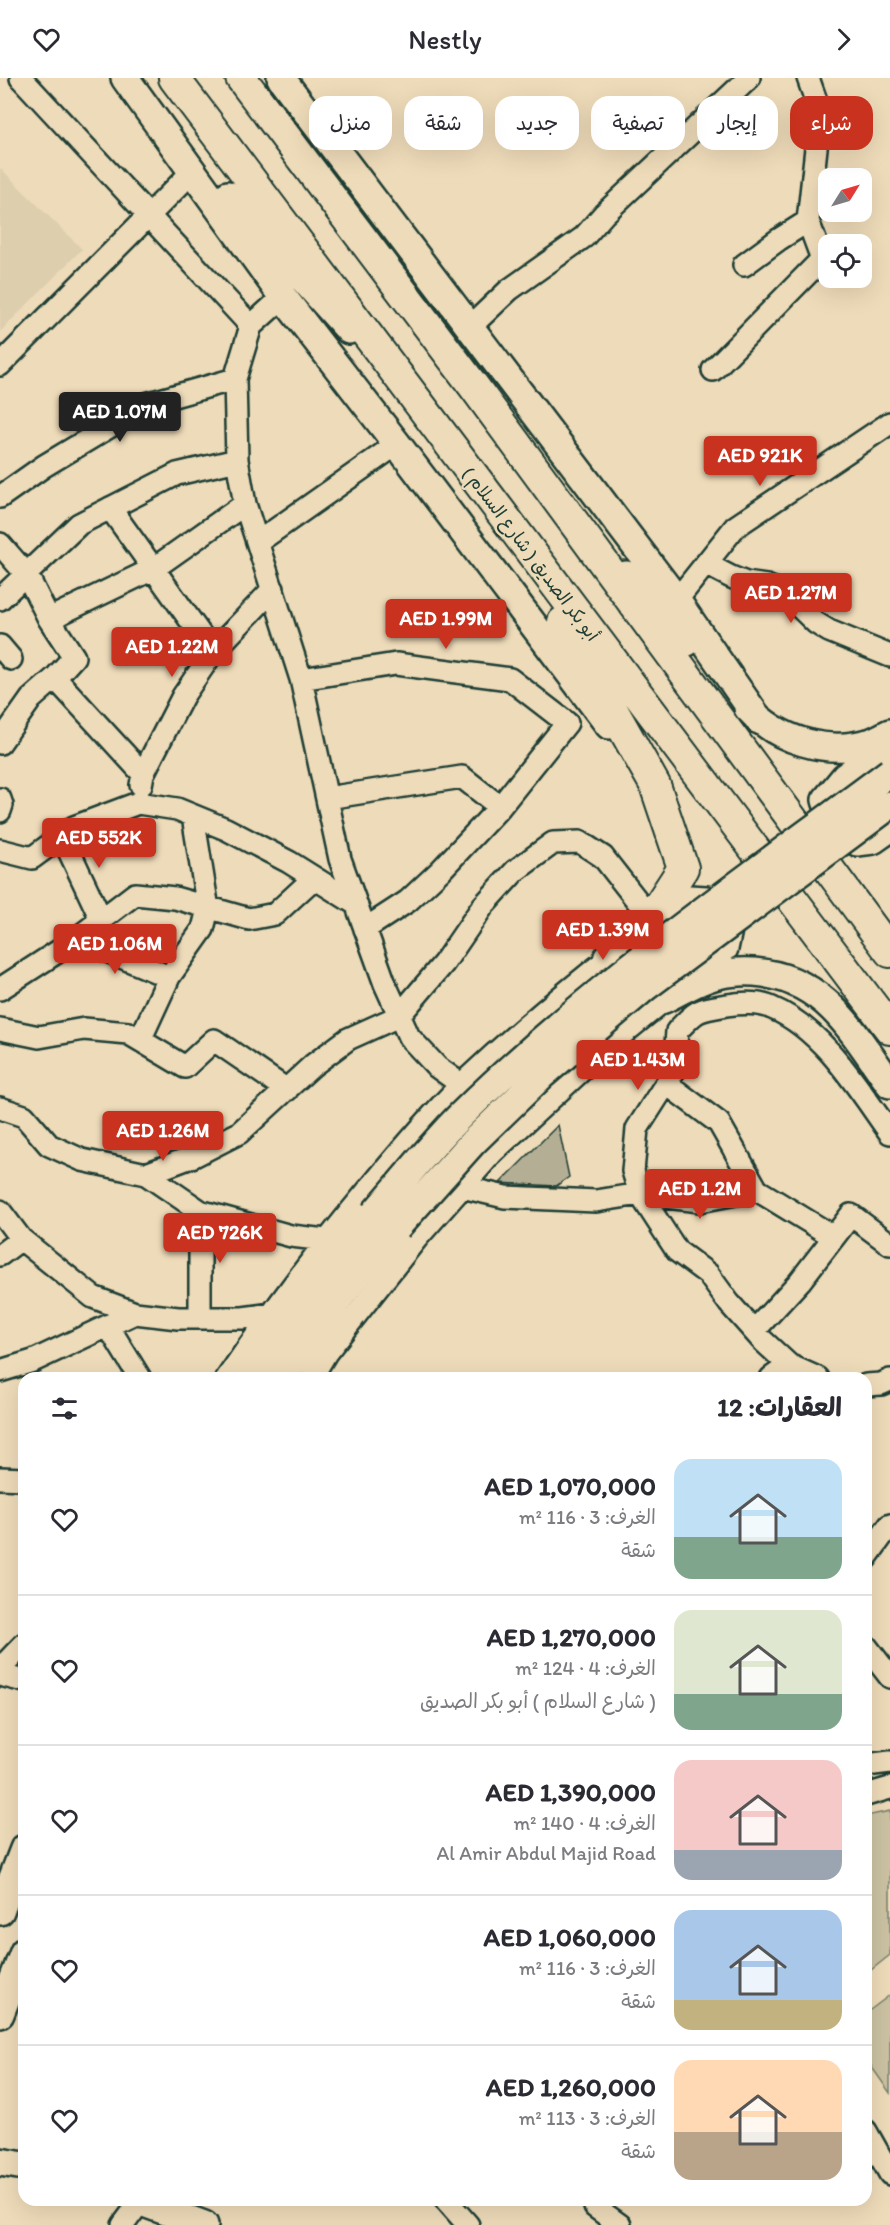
<!DOCTYPE html>
<html lang="ar">
<head>
<meta charset="utf-8">
<style>
	:root { --surface:#fff; --page:#f7f7f7; --text:#2b2b33; --muted:#7c7c81; --line:#e1e1e2; --accent:#c8321e }
	body { margin:0; font-family:Itim,"Playpen Sans Arabic",sans-serif; background:var(--page); color:var(--text); direction:rtl; height:100vh; display:flex; flex-direction:column; font-size:22px; white-space:nowrap }
	* { box-sizing:border-box; margin:0 }
	p { font-size:20px; color:var(--muted) }
	.icon { flex:none; width:33px; height:33px; fill:none; stroke:currentColor; stroke-width:2; stroke-linecap:round; stroke-linejoin:round }
	.map { position:relative; flex:1; overflow:hidden; direction:ltr }
	.details { position:absolute; left:18px; top:1294px; width:854px; height:834px; display:flex; flex-direction:column; background:var(--surface); border-radius:18px; box-shadow:0 6px 24px #0002; direction:rtl }
	.details>* { flex:none }
	.top-card { position:absolute; left:18px; top:18px; width:855px; height:54px; direction:rtl; display:flex; gap:12px }
	.needle { width:39px; rotate:53deg }
	.tools { position:absolute; left:818px; top:90px; display:grid; gap:12px }
	.tools a { display:grid; place-items:center; width:54px; height:54px; border-radius:12px; background:var(--surface); box-shadow:0 6px 24px #0002; font-size:30px }
	.price { position:absolute; translate:-50% -51px; padding:0 14px; border-radius:6px; background:var(--accent); color:#fff; font-size:20px; line-height:39px; filter:drop-shadow(0 2px 3px #0008) }
	.price::after { content:''; position:absolute; left:50%; top:36px; width:18px; height:14px; margin-left:-9px; background:inherit; clip-path:polygon(0 0,100% 0,50% 100%) }
	.price.selected { background:#222; color:#fff }
	ul { padding:0; list-style:none }
	li { display:flex; align-items:center; gap:18px; height:150px; padding:0 30px }
	li+li { border-top:2px solid var(--line) }
	li span { display:grid; place-items:center; flex:none; width:168px; height:120px; border-radius:18px; color:#555 }
	li>.icon { margin-inline-start:auto }
	span .icon { width:72px; height:72px; fill:#fffc; stroke-width:1 }
	li b { font-size:26px }
	h2 { display:flex; justify-content:space-between; align-items:center; height:72px; padding:0 30px; font-size:26px }
	.tag { padding:0 21px; border-radius:18px; background:var(--surface); box-shadow:0 6px 24px #0002; font-size:21px; line-height:54px }
	.tag.selected { background:var(--accent); color:#fff }
	header { display:flex; justify-content:space-between; align-items:center; height:78px; padding:0 30px; background:var(--surface); font-size:27px; font-weight:600 }
	.map>svg:first-child { display:block }
</style>
</head>
<body>
<header><svg class="icon" aria-label="forward" viewBox="0 0 24 24"><path d="M9 5l7 7-7 7"/></svg>Nestly<svg class="icon" aria-label="heart" viewBox="0 0 24 24"><path d="M12 20l-8-8c-3-5 5-10 8-4 3-6 11-1 8 4z"/></svg></header>
<div class="map">
<svg width="890" height="2147" viewBox="0 0 890 2147">
	<rect width="100%" height="100%" fill="#eedbb9"/>
	<filter id="ink" filterUnits="userSpaceOnUse"><feTurbulence type="fractalNoise" baseFrequency=".0167" numOctaves="2"/><feDisplacementMap in="SourceGraphic" scale="12" xChannelSelector="R" yChannelSelector="G"/><feConvolveMatrix kernelMatrix="1 2 1 2 8 2 1 2 1" color-interpolation-filters="sRGB"/></filter>
	<g filter="url(#ink)">
		<path fill="#ddceae" d="M0 90 82 171 0 254Z"/>
		<path fill="#ccc2a3" stroke="#76806c" stroke-width="1.5" d="M890 1733V1877L866 1896V1738Z
			M890 1917V2015L866 1981V1935Z"/>
		<path fill="#b4af94" stroke="#1f3d34" stroke-width="1.5" d="M558 1047 569 1099 556 1108 500 1105Z"/>
		<g fill="none" stroke-linecap="round" stroke-linejoin="round">
			<defs>
				<path id="minor" d="M21 0 251 248
					M744 187 778 162 808 143
					M283 219 251 248 235 301 237 382 245 426 301 601 340 781 385 906 409 959 437 989 462 1007
					M469 250 509 212 584 159 604 136 749 0
					M0 287 192 94
					M713 292 822 181 808 143 820 34 808 0
					M0 419 44 388 149 325 235 301
					M110 430 213 574
					M258 464 397 366
					M0 466 27 497 49 541 74 579 55 600 143 696
					M706 486 731 499 746 505 767 508 785 515 816 545 829 553 890 578
					M0 521 79 446 177 396 237 382
					M676 523 735 449 890 345
					M49 541 153 491 245 426
					M0 568 11 581
					M301 601 396 586 510 601 567 645 500 729 440 793 408 823 365 851
					M0 665 31 621 55 600
					M141 707 143 696 183 618 213 574 273 511
					M327 720 462 699 500 729
					M0 721 2 727 0 733
					M62 758 101 841
					M0 772 32 780 74 749 138 725 177 731 226 751 289 784 356 826
					M76 860 169 899
					M0 911 68 867 135 816 175 820 249 841 275 836 314 800
					M0 951 39 959 84 951 128 955 185 989 214 962 287 1012
					M140 962 169 899 203 851 208 831 193 738
					M667 1006 719 1045 757 1112 834 1159
					M0 1030 24 1038 49 1067 82 1082 146 1096 200 1133 291 1158 326 1162
					M146 1096 194 1078 239 1055 313 987 348 961 399 938 444 885 483 828 515 793 553 765 580 764 603 779 639 825
					M462 1109 505 1119 596 1123 640 1116 700 1123 757 1112
					M0 1133 21 1161 93 1219 135 1235 178 1240H243L272 1236
					M200 1133V1240
					M0 1177 21 1161
					M108 1248 140 1300
					M754 1253 800 1203 851 1137 890 1166
					M0 1293 33 1283 135 1235
					M227 1300C271 1235 318 1172 369 1111 399 1075 430 1038 463 1005 513 958 565 914 619 872
					M311 1300 326 1275 417 1160 493 1074 608 968 727 871 731 852 723 831 707 819 689 818 654 846
					M771 1300 789 1287
					M818 1300 789 1287 762 1262 729 1225 708 1196 677 1173 640 1116 633 1093 637 1051 674 993 677 953C698 931 697 932 727 927 740 925 760 924 772 930 823 951 859 1012 890 1055
					M866 1307 881 1306 890 1302
					M0 1400 24 1401
					M866 1480 890 1447
					M866 1568 890 1599
					M0 1591 24 1566
					M0 1597 24 1603
					M866 1687 890 1684
					M866 1717 890 1710
					M866 2053 890 2096
					M446 2122 468 2147
					M599 2122 595 2129 620 2147
					M123 2147 140 2124"/>
				<path id="major" d="M125 0 283 219 397 366 609 647
					M281 0 669 512 759 642
					M228 117 349 252
					M626 497 687 564
					M748 630C777 662 826 677 868 665 876 663 883 658 890 655
					M890 665 845 699 826 722 835 750 857 764 873 762 890 750
					M664 921C677 915 691 906 705 901 720 895 738 893 754 894 826 900 852 954 890 1006
					M253 1300 294 1238 374 1136
					M282 1300 340 1219 397 1149
					M0 1833 24 1771
					M0 1936 24 1874
					M0 2084 24 2088
					M136 2122 204 2147"/>
				<path id="highway" d="M174 0 890 951
					M241 0 475 310 890 874
					M563 544 655 707 683 790 659 827 609 880"/>
			</defs>
			<use href="#minor" stroke="#1f3d34" stroke-width="26"/>
			<use href="#major" stroke="#1f3d34" stroke-width="32"/>
			<use href="#highway" stroke="#1f3d34" stroke-width="34"/>
			<use href="#minor" stroke="#eedbb9" stroke-width="21"/>
			<use href="#major" stroke="#eedbb9" stroke-width="27"/>
			<use href="#highway" stroke="#eedbb9" stroke-width="30"/>
			<defs>
				<path id="major-bridge" d="M374 1136C403 1103 430 1068 461 1037 592 908 743 804 890 694
					M397 1149 473 1064 542 997 644 910 890 727"/>
			</defs>
			<use href="#major-bridge" stroke="#1f3d34" stroke-width="32" stroke-linecap="butt"/>
			<use href="#major-bridge" stroke="#eedbb9" stroke-width="27"/>
		</g>
	</g>
	<g text-anchor="middle" stroke-width="4.5" stroke-linejoin="round" paint-order="stroke">
		<g font-size="18" fill="#1f3d34" stroke="#eedbb9">
			<text transform="translate(531 476) rotate(53)" y="6">( شارع السلام ) أبو بكر الصديق</text>
		</g>
	</g>
</svg>
<div class="tools">
<a><svg class="needle" viewBox="-14 -14 28 28"><path d="M0-13l5 13h-10z" fill="#e53935"/><path d="M0 13l5-13h-10z" fill="#7c7c81"/></svg></a>
<a><svg class="icon" aria-label="locate" viewBox="0 0 24 24"><circle cx="12" cy="12" r="6"/><path d="M12 2v4M12 18v4M2 12h4M18 12h4"/></svg></a>
</div>
<b class="price selected" style="left:120px;top:365px">AED 1.07M</b>
<b class="price" style="left:760px;top:409px">AED 921K</b>
<b class="price" style="left:791px;top:546px">AED 1.27M</b>
<b class="price" style="left:446px;top:572px">AED 1.99M</b>
<b class="price" style="left:172px;top:600px">AED 1.22M</b>
<b class="price" style="left:99px;top:791px">AED 552K</b>
<b class="price" style="left:603px;top:883px">AED 1.39M</b>
<b class="price" style="left:115px;top:897px">AED 1.06M</b>
<b class="price" style="left:638px;top:1013px">AED 1.43M</b>
<b class="price" style="left:163px;top:1084px">AED 1.26M</b>
<b class="price" style="left:700px;top:1142px">AED 1.2M</b>
<b class="price" style="left:220px;top:1186px">AED 726K</b>
<div class="top-card">
<a class="tag selected">شراء</a>
<a class="tag">إيجار</a>
<a class="tag">تصفية</a>
<a class="tag">جديد</a>
<a class="tag">شقة</a>
<a class="tag">منزل</a>
</div>
<section class="details">
<h2>العقارات: 12<svg class="icon" aria-label="filters" viewBox="0 0 24 24"><path d="M4 7h16M4 17h16"/><circle cx="9" cy="7" r="2"/><circle cx="15" cy="17" r="2"/></svg></h2>
<ul>
<li><span style="background:linear-gradient(#bfe0f5 65%,#7fa58c 0)"><svg class="icon" aria-label="home" viewBox="0 0 24 24"><path d="M3 11l9-7 9 7M6 9v11h12V9"/></svg></span><div><b>AED 1,070,000</b><p>الغرف: 3 · 116 m²</p><p>شقة</p></div><svg class="icon" aria-label="heart" viewBox="0 0 24 24"><path d="M12 20l-8-8c-3-5 5-10 8-4 3-6 11-1 8 4z"/></svg></li>
<li><span style="background:linear-gradient(#dfe7d0 70%,#7fa58c 0)"><svg class="icon" aria-label="home" viewBox="0 0 24 24"><path d="M3 11l9-7 9 7M6 9v11h12V9"/></svg></span><div><b>AED 1,270,000</b><p>الغرف: 4 · 124 m²</p><p>( شارع السلام ) أبو بكر الصديق</p></div><svg class="icon" aria-label="heart" viewBox="0 0 24 24"><path d="M12 20l-8-8c-3-5 5-10 8-4 3-6 11-1 8 4z"/></svg></li>
<li><span style="background:linear-gradient(#f6c9c9 75%,#9aa5b1 0)"><svg class="icon" aria-label="home" viewBox="0 0 24 24"><path d="M3 11l9-7 9 7M6 9v11h12V9"/></svg></span><div><b>AED 1,390,000</b><p>الغرف: 4 · 140 m²</p><p>Al Amir Abdul Majid Road</p></div><svg class="icon" aria-label="heart" viewBox="0 0 24 24"><path d="M12 20l-8-8c-3-5 5-10 8-4 3-6 11-1 8 4z"/></svg></li>
<li><span style="background:linear-gradient(#a9c7e8 75%,#c2b280 0)"><svg class="icon" aria-label="home" viewBox="0 0 24 24"><path d="M3 11l9-7 9 7M6 9v11h12V9"/></svg></span><div><b>AED 1,060,000</b><p>الغرف: 3 · 116 m²</p><p>شقة</p></div><svg class="icon" aria-label="heart" viewBox="0 0 24 24"><path d="M12 20l-8-8c-3-5 5-10 8-4 3-6 11-1 8 4z"/></svg></li>
<li><span style="background:linear-gradient(#ffd9b3 60%,#b9a48a 0)"><svg class="icon" aria-label="home" viewBox="0 0 24 24"><path d="M3 11l9-7 9 7M6 9v11h12V9"/></svg></span><div><b>AED 1,260,000</b><p>الغرف: 3 · 113 m²</p><p>شقة</p></div><svg class="icon" aria-label="heart" viewBox="0 0 24 24"><path d="M12 20l-8-8c-3-5 5-10 8-4 3-6 11-1 8 4z"/></svg></li>
</ul>
</section>
</div>
</body>
</html>
